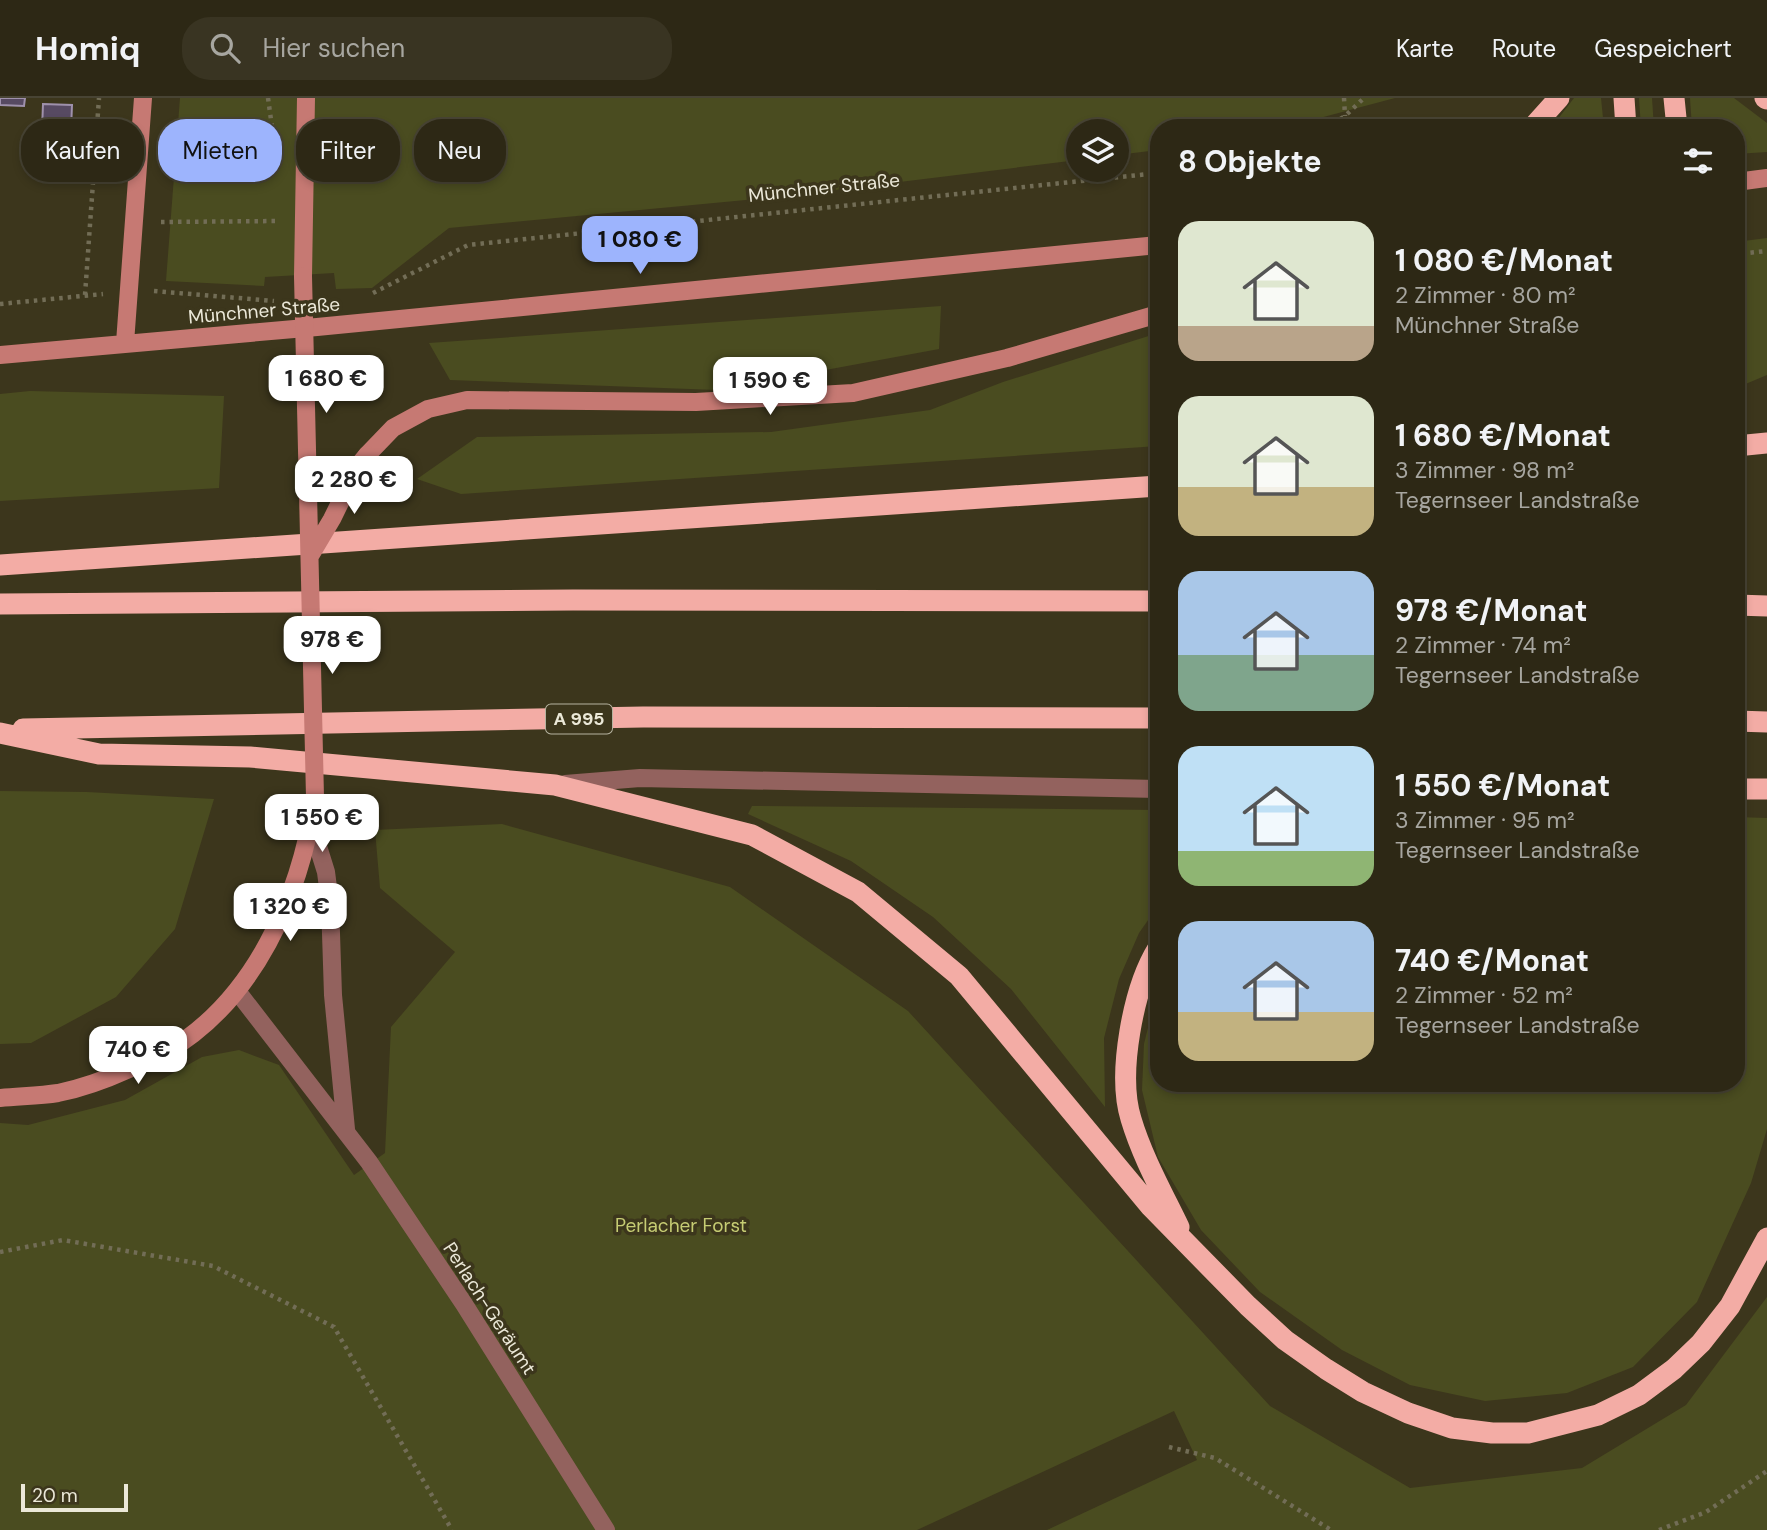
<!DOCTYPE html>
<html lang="de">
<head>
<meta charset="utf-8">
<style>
	:root { --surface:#2d2815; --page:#393422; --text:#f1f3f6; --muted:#a7a6a0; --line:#484434; --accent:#9db4fd }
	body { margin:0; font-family:"DM Sans",sans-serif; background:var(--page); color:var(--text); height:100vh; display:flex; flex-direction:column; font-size:26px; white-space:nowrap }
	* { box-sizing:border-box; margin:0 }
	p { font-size:23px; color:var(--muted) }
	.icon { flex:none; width:38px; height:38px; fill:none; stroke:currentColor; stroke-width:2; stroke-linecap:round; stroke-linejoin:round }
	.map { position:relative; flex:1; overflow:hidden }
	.details { position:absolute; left:1150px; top:21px; width:595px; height:973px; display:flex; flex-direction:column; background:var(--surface); border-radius:28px; box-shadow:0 4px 10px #0003,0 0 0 2px var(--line) }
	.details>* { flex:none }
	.banner { position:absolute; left:21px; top:21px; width:665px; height:63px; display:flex; gap:14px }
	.tools { position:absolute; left:1066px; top:21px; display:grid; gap:14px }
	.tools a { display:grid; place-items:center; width:63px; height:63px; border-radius:50%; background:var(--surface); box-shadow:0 4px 10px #0003,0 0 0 2px var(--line); font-size:35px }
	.scale { position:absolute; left:21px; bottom:18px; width:107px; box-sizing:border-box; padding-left:7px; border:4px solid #ebe8d8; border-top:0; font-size:19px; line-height:24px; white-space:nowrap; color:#ebe8d8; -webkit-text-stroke:5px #3c361c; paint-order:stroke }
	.price { position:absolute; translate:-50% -60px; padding:0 16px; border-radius:14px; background:#fff; color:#222; font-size:23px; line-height:46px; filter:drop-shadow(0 2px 4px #0008) }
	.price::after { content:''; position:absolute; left:50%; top:42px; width:21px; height:16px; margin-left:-10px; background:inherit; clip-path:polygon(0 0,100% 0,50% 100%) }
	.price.selected { background:var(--accent); color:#111 }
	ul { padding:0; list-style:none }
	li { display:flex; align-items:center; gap:21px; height:175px; padding:0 28px }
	li span { display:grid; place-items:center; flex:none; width:196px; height:140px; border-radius:21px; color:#555 }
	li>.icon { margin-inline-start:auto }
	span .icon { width:84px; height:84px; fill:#fffc; stroke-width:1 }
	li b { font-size:30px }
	h2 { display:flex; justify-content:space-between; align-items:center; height:84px; padding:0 28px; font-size:30px }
	.tag { padding:0 24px; border-radius:28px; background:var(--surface); box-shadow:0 4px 10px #0003,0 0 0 2px var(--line); font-size:24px; line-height:63px }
	.tag.selected { background:var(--accent); color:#111 }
	header { display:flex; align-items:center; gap:42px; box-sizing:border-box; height:98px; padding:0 35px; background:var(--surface); border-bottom:2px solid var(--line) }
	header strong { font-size:33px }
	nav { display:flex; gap:38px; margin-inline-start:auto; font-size:24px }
	.search { width:490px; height:63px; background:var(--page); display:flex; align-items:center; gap:18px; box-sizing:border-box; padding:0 24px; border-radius:28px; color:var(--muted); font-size:26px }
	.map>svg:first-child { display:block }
</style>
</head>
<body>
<header>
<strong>Homiq</strong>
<div class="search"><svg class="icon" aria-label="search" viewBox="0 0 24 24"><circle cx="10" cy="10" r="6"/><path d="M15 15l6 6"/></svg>Hier suchen</div>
<nav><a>Karte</a><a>Route</a><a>Gespeichert</a></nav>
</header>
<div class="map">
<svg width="1767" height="1432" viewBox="0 0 1767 1432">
	<rect width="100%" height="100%" fill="#3c361c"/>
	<path fill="#4a4c20" d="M180 0H1395L1282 30H1158V52L1117 57 1116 33H1078V62L777 99 449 130 372 190 336 191 334 175 265 179 264 188 166 183Z
		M1574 0H1601L1604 30H1551Z
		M1639 0H1652L1654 30H1641Z
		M1690 0H1734L1767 25V54L1736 56V30H1692Z
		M1767 140V277L1736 290V144Z
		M941 208 939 251 717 292 450 282 429 245Z
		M1158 235V348L461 396 417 381 477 339 771 334 930 312 1003 284Z
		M30 293 224 298 219 390 0 403V296Z
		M0 693 87 694 214 701 175 831 116 899 31 945 0 946Z
		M752 708 1158 712V808L1139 835 1119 881 1104 940 1105 1009 1011 891 933 819 851 763 748 716Z
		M1736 719 1767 720V1031L1751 1085 1697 1204 1633 1269 1567 1295 1485 1303 1410 1287 1342 1252 1260 1194 1201 1132 1158 1059 1142 992 1144 946 1158 889V985H1736Z
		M502 726 730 789 908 913 1270 1308 1410 1390 1582 1370 1686 1307 1767 1199V1432H1047L1197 1362 1174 1313 917 1432H0V1025L28 1027 125 1002 202 959 239 952 279 967 354 1077 385 1055 391 929 455 854 380 790 375 732Z"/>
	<path fill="#574a62" stroke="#9f91ac" stroke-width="2" d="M0 0H25L24 8 0 7Z
		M43 6 72 7 71 32H42Z"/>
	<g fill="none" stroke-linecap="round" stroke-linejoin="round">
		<path stroke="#726d56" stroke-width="4.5" stroke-dasharray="3.5 5" stroke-linecap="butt" d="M268 0 276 58
			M1344 0 1345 18
			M1326 30 1345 18 1364 0
			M161 124 278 123
			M1736 152 1738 156 1767 153
			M154 193 274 203
			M373 195 468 147 1158 75
			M85 197 99 0
			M0 206 103 196
			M0 1154 63 1142 213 1168 334 1229 452 1432
			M1169 1349 1215 1360 1331 1432
			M1659 1432 1706 1414 1767 1373"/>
		<path stroke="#93625e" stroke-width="18" d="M565 686 640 680 1158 691"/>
		<path stroke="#93625e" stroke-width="18" d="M311 726 326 774 330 805 333 897 346 1031
			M237 893 369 1064 464 1206 606 1432"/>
		<path stroke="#c67973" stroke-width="18" d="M1736 84 1767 80
			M303 178 306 0
			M125 245 143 0
			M0 257 317 229 1158 147
			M367 357 393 330 428 311 467 302 696 304 853 295 1007 260 1158 216
			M0 1000C19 998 39 998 58 995 83 990 107 981 129 971 140 966 153 962 163 956 255 904 300 798 315 699"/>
		<path stroke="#f3aca5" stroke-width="21" d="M1624 0 1626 30
			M1674 0 1677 30
			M1765 0 1767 1
			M1532 30 1559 0
			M1736 348 1767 345
			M0 467 1158 388
			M0 506 573 502 1158 503
			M1736 507 1767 508
			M1736 623 1767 624
			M23 631 643 619 1158 620
			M0 635 99 656 250 659 555 687 752 737 858 794 959 878 1151 1109 1248 1208 1285 1242 1326 1271 1363 1294 1408 1315 1452 1330 1492 1335H1528L1598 1317 1639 1297 1674 1271 1701 1245 1730 1208 1767 1140
			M1736 691H1767
			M1158 850C1133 890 1117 976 1131 1021 1142 1058 1162 1094 1179 1129"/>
		<path stroke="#c67973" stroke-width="18" d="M303 178 315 699
			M310 458 332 421 358 368 367 357"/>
	</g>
	<g text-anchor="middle" stroke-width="7" stroke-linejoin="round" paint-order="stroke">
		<rect fill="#3c361c" stroke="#b6b3a0" stroke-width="2" x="546" y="606.5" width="66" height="29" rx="5"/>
		<g font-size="18" font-weight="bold" fill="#ebe8d8">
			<text x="579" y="627">A 995</text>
		</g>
		<g font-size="19" fill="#ebe8d8" stroke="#3c361c">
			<text transform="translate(824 89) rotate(-6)" y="7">Münchner Straße</text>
			<text transform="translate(264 212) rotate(-5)" y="7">Münchner Straße</text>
			<text transform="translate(490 1210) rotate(57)" y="7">Perlach-Geräumt</text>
		</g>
		<g font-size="19" fill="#c6cc73" stroke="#3c361c">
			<text x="681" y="1134">Perlacher Forst</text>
		</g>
	</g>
</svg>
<div class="tools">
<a><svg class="icon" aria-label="layers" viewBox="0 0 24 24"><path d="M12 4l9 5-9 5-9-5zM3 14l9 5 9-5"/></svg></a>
</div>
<div class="scale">20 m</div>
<b class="price selected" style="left:640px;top:178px">1 080 €</b>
<b class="price" style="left:326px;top:317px">1 680 €</b>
<b class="price" style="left:770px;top:319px">1 590 €</b>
<b class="price" style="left:354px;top:418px">2 280 €</b>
<b class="price" style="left:332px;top:578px">978 €</b>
<b class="price" style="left:322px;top:756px">1 550 €</b>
<b class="price" style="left:290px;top:845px">1 320 €</b>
<b class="price" style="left:138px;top:988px">740 €</b>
<div class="banner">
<a class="tag">Kaufen</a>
<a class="tag selected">Mieten</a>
<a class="tag">Filter</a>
<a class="tag">Neu</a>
</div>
<section class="details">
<h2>8 Objekte<svg class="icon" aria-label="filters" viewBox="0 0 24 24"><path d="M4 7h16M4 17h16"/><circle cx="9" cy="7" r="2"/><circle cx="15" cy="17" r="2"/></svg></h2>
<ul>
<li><span style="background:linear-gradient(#dfe7d0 75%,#b9a48a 0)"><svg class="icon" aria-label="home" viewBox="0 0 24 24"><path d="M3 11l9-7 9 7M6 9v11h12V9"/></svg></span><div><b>1 080 €/Monat</b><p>2 Zimmer · 80 m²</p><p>Münchner Straße</p></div></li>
<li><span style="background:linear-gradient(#dfe7d0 65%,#c2b280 0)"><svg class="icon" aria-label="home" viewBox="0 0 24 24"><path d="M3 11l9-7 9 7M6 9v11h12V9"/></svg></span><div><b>1 680 €/Monat</b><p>3 Zimmer · 98 m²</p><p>Tegernseer Landstraße</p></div></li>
<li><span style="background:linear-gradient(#a9c7e8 60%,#7fa58c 0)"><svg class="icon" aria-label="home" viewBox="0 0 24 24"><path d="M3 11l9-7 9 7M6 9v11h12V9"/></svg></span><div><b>978 €/Monat</b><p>2 Zimmer · 74 m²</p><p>Tegernseer Landstraße</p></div></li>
<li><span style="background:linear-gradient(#bfe0f5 75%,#8fb573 0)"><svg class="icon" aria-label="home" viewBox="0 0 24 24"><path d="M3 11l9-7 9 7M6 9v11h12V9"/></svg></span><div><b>1 550 €/Monat</b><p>3 Zimmer · 95 m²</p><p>Tegernseer Landstraße</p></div></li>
<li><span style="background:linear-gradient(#a9c7e8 65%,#c2b280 0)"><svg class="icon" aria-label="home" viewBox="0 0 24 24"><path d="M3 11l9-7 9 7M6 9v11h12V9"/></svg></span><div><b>740 €/Monat</b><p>2 Zimmer · 52 m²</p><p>Tegernseer Landstraße</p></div></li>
</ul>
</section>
</div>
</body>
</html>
